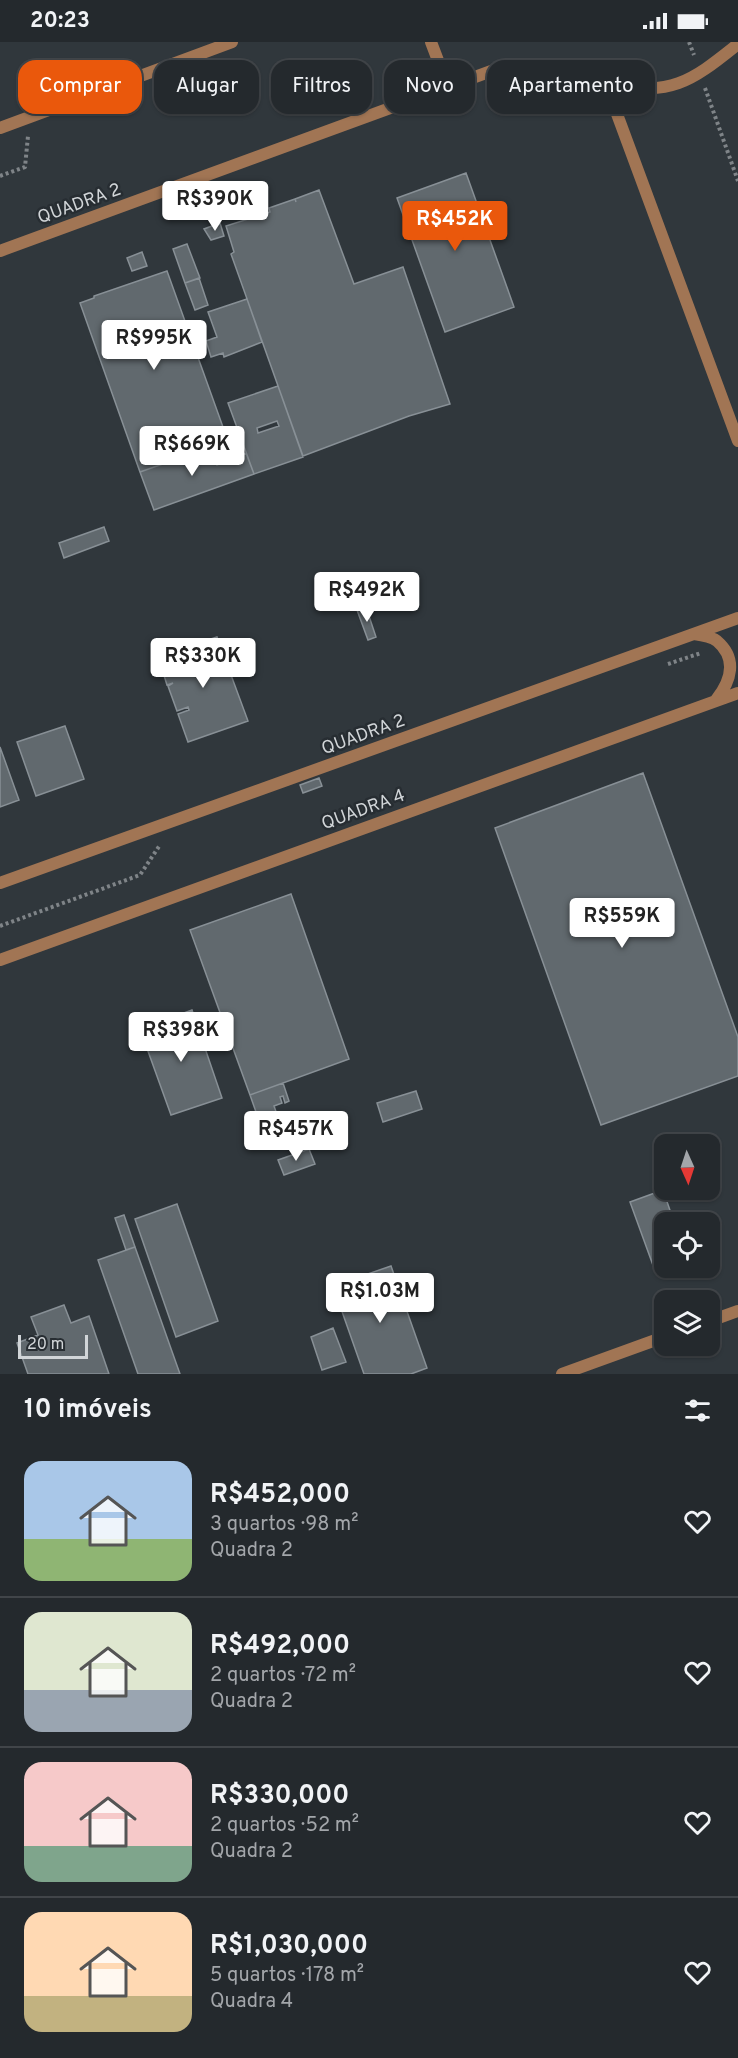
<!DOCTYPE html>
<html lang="pt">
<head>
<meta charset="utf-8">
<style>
	:root { --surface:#24292d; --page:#2c3135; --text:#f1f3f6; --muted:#a3a6aa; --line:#414549; --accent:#ea580c }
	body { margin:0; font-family:Overpass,sans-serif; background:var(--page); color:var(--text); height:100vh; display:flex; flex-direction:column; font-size:22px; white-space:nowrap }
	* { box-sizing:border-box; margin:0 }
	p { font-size:20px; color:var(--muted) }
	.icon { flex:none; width:33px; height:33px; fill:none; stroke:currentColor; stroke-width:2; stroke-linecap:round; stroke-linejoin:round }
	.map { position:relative; height:1332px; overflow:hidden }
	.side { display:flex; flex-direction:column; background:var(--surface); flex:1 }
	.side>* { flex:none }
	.hud { position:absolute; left:18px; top:18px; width:702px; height:54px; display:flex; gap:12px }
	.needle { width:39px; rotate:177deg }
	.buttons { position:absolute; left:654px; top:1092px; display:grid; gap:12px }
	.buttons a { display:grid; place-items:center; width:66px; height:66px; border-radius:12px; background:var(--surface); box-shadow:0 2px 4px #0004,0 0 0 2px var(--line); font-size:30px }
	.scale { position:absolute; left:18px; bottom:15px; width:70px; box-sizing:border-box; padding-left:6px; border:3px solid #d1d5d8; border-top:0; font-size:16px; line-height:21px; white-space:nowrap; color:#d1d5d8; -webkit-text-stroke:4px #272d32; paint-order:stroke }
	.price { position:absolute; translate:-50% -51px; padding:0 14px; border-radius:6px; background:#fff; color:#222; font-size:20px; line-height:39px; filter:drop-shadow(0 2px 3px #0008) }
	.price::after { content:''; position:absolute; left:50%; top:36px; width:18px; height:14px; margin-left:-9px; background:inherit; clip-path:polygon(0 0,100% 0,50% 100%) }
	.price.active { background:var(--accent); color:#fff }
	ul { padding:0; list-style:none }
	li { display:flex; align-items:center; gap:18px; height:150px; padding:0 24px }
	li+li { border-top:2px solid var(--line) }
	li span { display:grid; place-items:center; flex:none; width:168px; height:120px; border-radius:18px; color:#555 }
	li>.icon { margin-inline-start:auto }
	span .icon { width:72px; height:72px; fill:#fffc; stroke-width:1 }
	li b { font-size:26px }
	h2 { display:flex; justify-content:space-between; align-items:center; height:72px; padding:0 24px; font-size:26px }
	.chip { padding:0 21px; border-radius:18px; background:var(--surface); box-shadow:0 2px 4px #0004,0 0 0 2px var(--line); font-size:21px; line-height:54px }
	.chip.active { background:var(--accent); color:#fff }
	.status { display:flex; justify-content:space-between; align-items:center; height:42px; padding:0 30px; background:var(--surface); direction:ltr }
	.status svg { height:16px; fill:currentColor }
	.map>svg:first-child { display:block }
</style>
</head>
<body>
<div class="status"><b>20:23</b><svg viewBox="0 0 49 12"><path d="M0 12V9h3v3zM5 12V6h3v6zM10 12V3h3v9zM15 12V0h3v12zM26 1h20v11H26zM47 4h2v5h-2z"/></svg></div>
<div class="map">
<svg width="738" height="1332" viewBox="0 0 738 1332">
	<rect width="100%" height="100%" fill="#30373c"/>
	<path fill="#61696e" stroke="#889096" stroke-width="1.5" fill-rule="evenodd" d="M466 131 514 265 445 290 397 156Z
		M319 148 354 242 403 225 450 362 409 374 303 414 231 212 234 210 226 184 270 170 269 166 295 157 296 160 295 157Z
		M220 181 224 194 211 198 204 187Z
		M187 202 200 236 185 241 173 207Z
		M142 210 147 224 132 229 127 216Z
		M167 229 228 399 140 430 80 261 94 256V254Z
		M199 236 208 263 195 268 185 241Z
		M247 257 262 300 224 315 223 311 211 315 206 299 217 295 208 270Z
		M278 344 303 415 254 432 228 361ZM277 379 279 384 258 391 257 386Z
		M211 405 217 423 246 411 254 432 154 468 140 430Z
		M104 485 109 499 64 516 59 501Z
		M366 565 376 595 368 598 357 568Z
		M217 595 248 679 188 700 178 672 189 668 188 665 177 669 168 644 173 641 167 643 158 614Z
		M65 684 84 737 36 754 17 700Z
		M0 705 19 758 0 765Z
		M643 731 738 995V1034L601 1083 495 786Z
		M319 736 322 744 303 751 300 743Z
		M291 852 349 1017 250 1053 190 888Z
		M192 968 222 1056 171 1073 140 987Z
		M283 1041 289 1059 285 1061 283 1054 280 1055 282 1061 274 1064 281 1084 263 1090 250 1053Z
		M416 1049 422 1067 383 1080 377 1061Z
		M309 1107 315 1122 284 1133 278 1118Z
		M663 1148 674 1180H664V1223L654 1226 630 1160Z
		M177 1162 218 1279 176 1295 135 1177Z
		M124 1173 135 1205 126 1208 115 1176Z
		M135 1205 180 1332H138L98 1218Z
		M391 1224 427 1326 411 1332H364L333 1244Z
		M64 1263 71 1281 89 1274 109 1332H28L17 1301 38 1293 31 1275Z
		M333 1286 346 1320 322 1328 311 1295Z"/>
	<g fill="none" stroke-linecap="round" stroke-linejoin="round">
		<path stroke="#7f8488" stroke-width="4" stroke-dasharray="3 3" stroke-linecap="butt" d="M689 0 694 13
			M705 46 738 139
			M0 134 25 125 28 94
			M668 622 701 611
			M0 884 140 833 160 803"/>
		<path stroke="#a17554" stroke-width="12" d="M694 592C701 593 712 595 717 599 738 617 731 639 716 658
			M0 841 738 576
			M0 918 738 651
			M710 1279 738 1269
			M562 1332 664 1295"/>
		<path stroke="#a17554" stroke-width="12" d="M431 0 442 29 455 42
			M607 45C674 51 687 43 738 2
			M0 86 232 0
			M0 209 505 24C546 22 572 24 607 45L738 399"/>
	</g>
	<g text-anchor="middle" stroke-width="5" stroke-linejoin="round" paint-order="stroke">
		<g font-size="18" fill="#d1d5d8" stroke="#272d32">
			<text transform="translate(79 161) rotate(-20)" y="6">QUADRA 2</text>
			<text transform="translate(363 692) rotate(-20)" y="6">QUADRA 2</text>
			<text transform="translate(363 767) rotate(-20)" y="6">QUADRA 4</text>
		</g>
	</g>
</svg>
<div class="buttons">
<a><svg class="needle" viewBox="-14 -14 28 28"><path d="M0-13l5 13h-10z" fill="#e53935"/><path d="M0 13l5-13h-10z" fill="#a3a6aa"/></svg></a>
<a><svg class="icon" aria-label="locate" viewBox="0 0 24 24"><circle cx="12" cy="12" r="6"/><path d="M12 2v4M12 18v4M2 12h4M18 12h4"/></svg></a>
<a><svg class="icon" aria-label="layers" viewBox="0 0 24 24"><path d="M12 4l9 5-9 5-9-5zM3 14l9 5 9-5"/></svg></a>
</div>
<div class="scale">20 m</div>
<b class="price" style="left:215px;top:190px">R$390K</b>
<b class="price active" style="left:455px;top:210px">R$452K</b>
<b class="price" style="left:154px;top:329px">R$995K</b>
<b class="price" style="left:192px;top:435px">R$669K</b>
<b class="price" style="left:367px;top:581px">R$492K</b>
<b class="price" style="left:203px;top:647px">R$330K</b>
<b class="price" style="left:622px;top:907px">R$559K</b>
<b class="price" style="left:181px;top:1021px">R$398K</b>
<b class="price" style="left:296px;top:1120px">R$457K</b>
<b class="price" style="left:380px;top:1282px">R$1.03M</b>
<div class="hud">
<a class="chip active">Comprar</a>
<a class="chip">Alugar</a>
<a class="chip">Filtros</a>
<a class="chip">Novo</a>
<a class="chip">Apartamento</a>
</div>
</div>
<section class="side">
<h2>10 imóveis<svg class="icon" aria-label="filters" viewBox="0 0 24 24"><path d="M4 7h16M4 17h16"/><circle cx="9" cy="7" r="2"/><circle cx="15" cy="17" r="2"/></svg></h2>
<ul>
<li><span style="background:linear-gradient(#a9c7e8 65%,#8fb573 0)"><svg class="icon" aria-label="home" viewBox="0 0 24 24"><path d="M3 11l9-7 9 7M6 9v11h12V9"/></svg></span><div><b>R$452,000</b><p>3 quartos · 98 m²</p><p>Quadra 2</p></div><svg class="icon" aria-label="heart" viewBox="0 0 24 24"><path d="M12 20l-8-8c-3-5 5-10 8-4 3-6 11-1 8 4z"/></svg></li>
<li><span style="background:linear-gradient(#dfe7d0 65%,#9aa5b1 0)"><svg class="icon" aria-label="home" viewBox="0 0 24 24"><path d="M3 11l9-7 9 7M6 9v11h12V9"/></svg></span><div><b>R$492,000</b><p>2 quartos · 72 m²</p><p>Quadra 2</p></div><svg class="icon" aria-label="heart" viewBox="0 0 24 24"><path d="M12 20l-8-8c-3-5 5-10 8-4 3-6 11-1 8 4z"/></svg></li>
<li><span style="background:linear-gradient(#f6c9c9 70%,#7fa58c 0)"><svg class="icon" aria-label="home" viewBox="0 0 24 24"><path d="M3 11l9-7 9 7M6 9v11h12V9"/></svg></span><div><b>R$330,000</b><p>2 quartos · 52 m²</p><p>Quadra 2</p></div><svg class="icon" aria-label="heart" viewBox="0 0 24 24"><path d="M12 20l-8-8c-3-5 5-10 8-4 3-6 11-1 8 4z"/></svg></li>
<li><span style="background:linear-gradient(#ffd9b3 70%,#c2b280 0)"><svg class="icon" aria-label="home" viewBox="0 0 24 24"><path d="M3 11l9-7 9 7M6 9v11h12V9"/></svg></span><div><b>R$1,030,000</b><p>5 quartos · 178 m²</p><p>Quadra 4</p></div><svg class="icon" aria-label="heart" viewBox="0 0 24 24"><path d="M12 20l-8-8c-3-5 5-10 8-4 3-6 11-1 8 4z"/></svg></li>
</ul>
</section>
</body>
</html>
